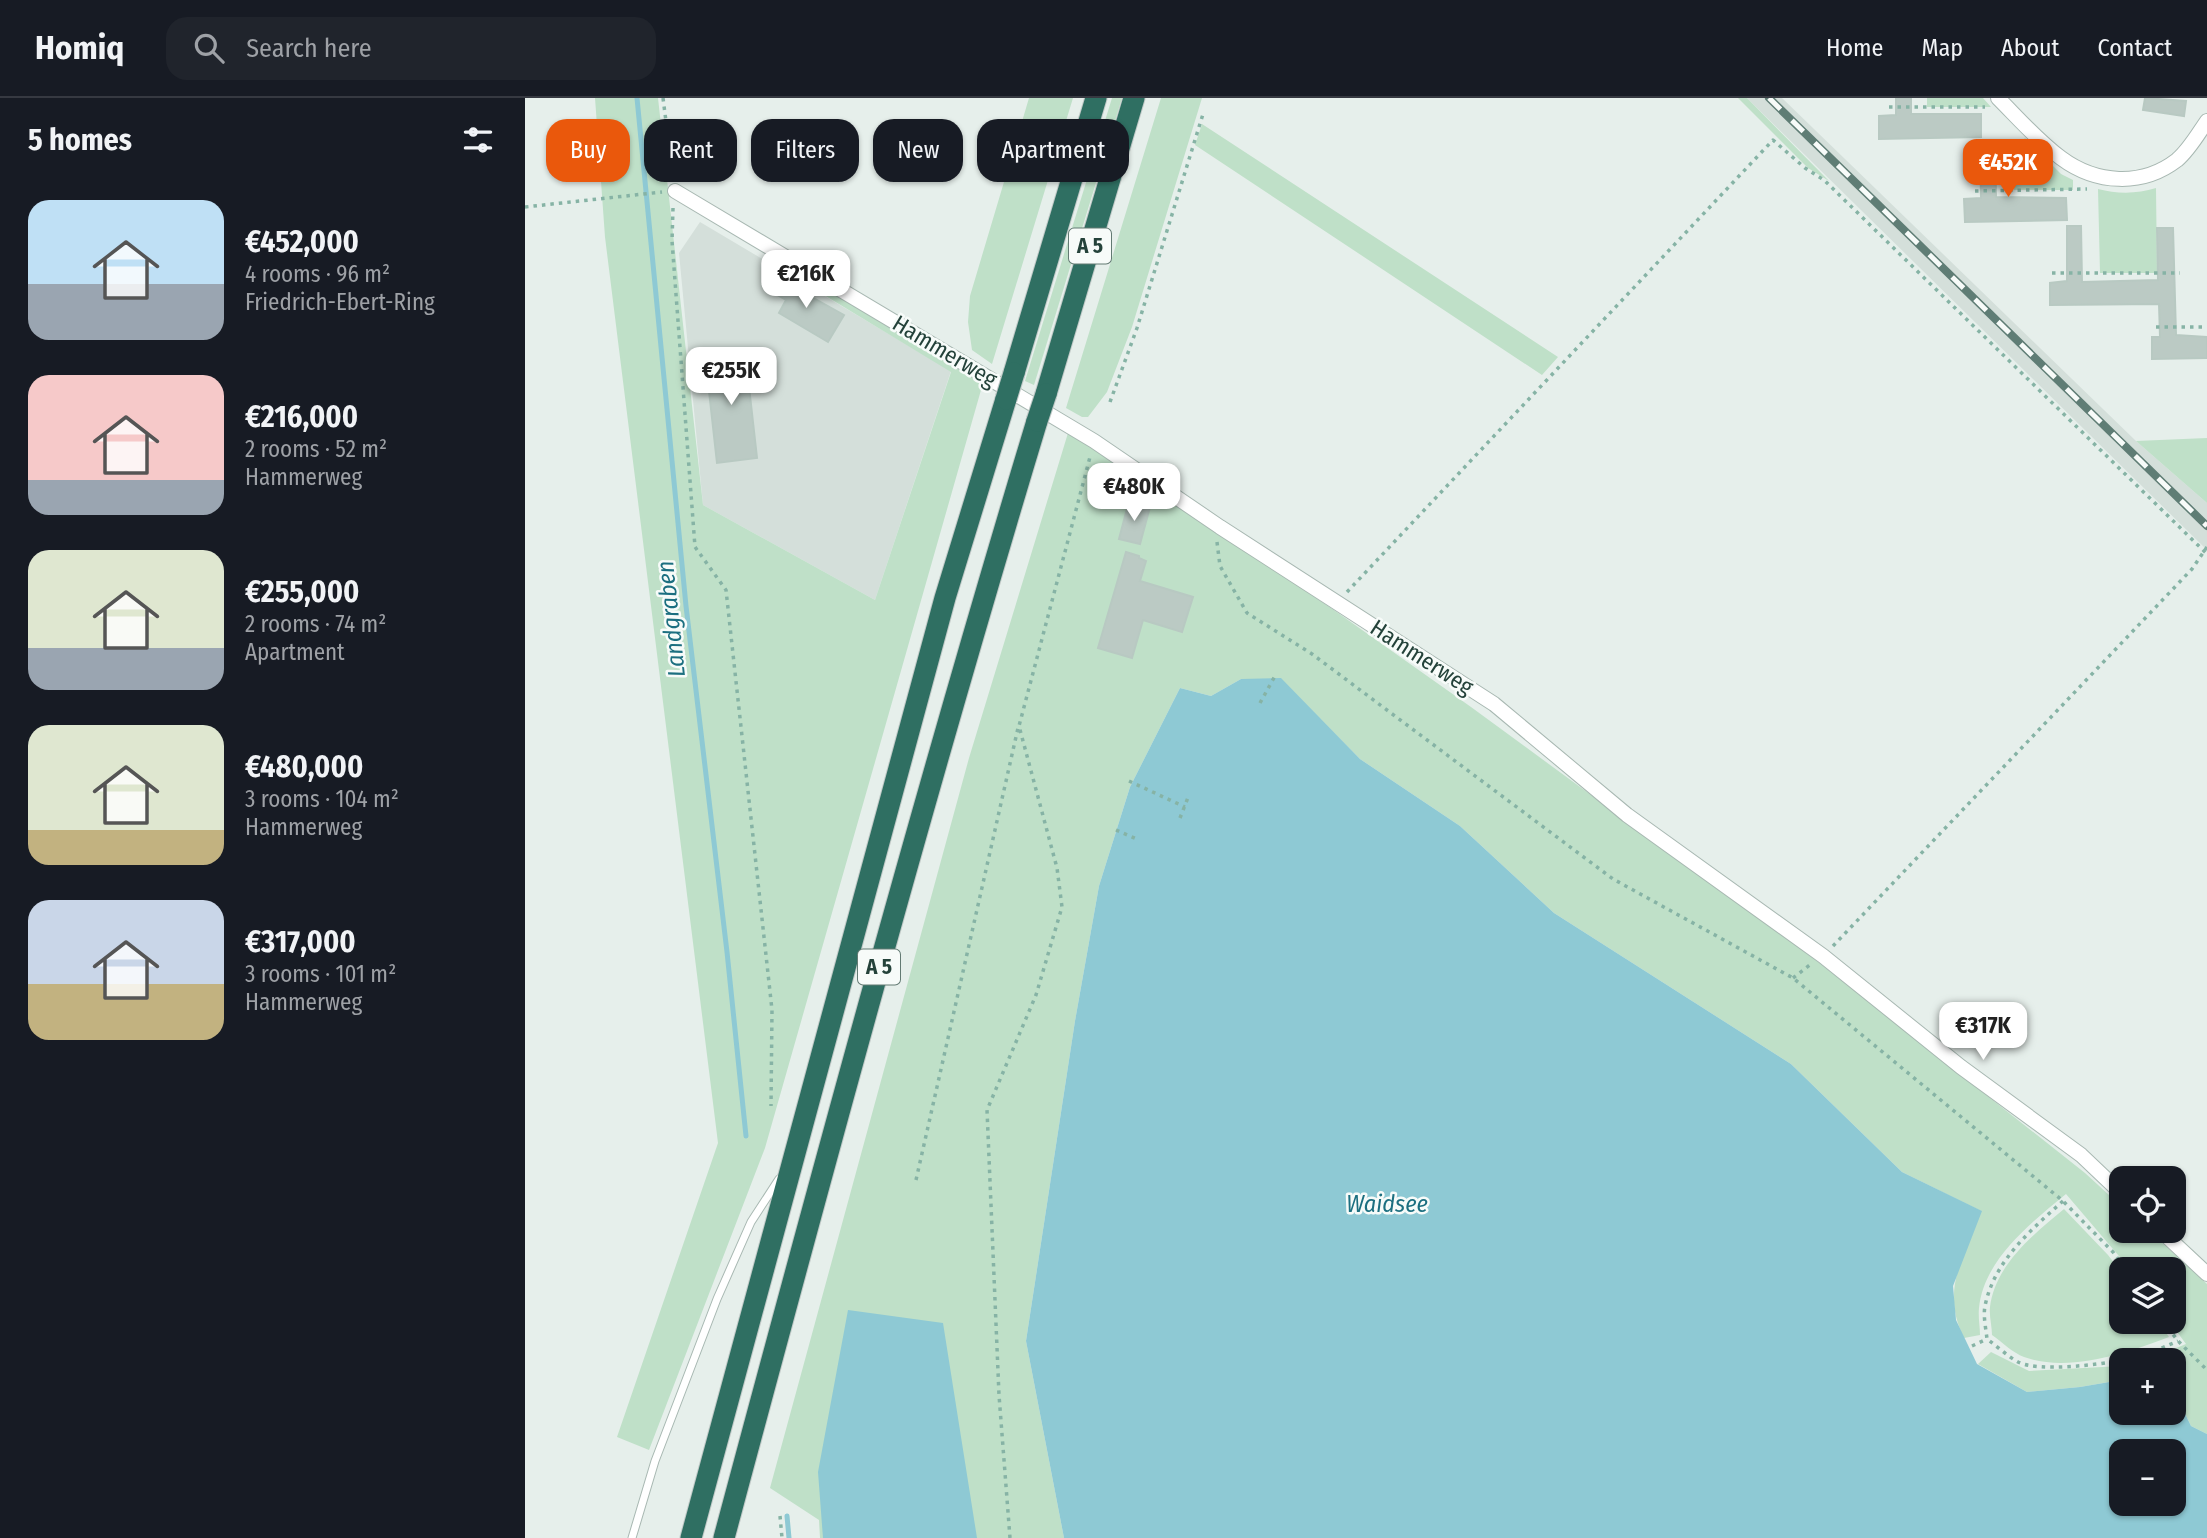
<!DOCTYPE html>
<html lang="en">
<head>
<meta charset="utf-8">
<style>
	:root { --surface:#171b24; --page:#20242c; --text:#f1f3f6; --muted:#9ea1a6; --line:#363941; --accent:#ea580c }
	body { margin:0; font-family:"Fira Sans Condensed",sans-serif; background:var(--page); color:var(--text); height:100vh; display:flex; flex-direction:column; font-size:26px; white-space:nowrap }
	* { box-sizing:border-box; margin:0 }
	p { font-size:23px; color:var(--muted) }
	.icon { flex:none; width:38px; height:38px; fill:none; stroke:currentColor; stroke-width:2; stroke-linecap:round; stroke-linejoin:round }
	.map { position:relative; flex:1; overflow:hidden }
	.side { display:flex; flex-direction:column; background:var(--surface); width:525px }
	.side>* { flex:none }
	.top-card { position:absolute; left:21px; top:21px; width:665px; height:63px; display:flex; gap:14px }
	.fabs { position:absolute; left:1584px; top:1068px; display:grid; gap:14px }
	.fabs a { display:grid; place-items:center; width:77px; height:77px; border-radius:14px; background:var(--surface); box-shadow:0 2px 5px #0004; font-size:35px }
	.price { position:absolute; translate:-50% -60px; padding:0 16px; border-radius:14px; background:#fff; color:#222; font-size:23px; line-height:46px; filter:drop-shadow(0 2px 4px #0008) }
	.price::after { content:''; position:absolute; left:50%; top:42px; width:21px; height:16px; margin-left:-10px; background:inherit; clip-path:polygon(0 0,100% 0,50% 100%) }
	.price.current { background:var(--accent); color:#fff }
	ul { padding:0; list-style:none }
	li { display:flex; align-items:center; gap:21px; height:175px; padding:0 28px }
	li span { display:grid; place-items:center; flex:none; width:196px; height:140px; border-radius:21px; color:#555 }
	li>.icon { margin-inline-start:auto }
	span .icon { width:84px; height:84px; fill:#fffc; stroke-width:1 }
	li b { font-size:30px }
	h2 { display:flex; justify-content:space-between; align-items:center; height:84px; padding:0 28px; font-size:30px }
	.tag { padding:0 24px; border-radius:21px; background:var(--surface); box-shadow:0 2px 5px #0004; font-size:24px; line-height:63px }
	.tag.current { background:var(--accent); color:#fff }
	header { display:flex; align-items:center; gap:42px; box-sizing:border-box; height:98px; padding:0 35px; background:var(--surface); border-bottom:2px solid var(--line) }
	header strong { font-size:33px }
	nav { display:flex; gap:38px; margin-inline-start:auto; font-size:24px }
	.search { width:490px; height:63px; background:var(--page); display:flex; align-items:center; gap:18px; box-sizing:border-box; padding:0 24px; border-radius:21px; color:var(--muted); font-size:26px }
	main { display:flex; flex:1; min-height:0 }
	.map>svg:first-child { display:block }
</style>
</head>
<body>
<header>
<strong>Homiq</strong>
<div class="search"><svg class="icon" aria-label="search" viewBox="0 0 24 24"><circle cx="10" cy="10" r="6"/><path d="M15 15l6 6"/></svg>Search here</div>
<nav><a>Home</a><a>Map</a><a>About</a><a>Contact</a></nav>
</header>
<main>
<section class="side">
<h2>5 homes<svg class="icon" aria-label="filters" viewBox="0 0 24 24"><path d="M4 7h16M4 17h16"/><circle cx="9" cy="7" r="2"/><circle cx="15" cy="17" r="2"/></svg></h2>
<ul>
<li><span style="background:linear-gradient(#bfe0f5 60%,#9aa5b1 0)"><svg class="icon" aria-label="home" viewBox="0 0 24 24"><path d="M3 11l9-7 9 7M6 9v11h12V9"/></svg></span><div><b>€452,000</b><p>4 rooms · 96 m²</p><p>Friedrich-Ebert-Ring</p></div></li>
<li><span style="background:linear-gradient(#f6c9c9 75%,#9aa5b1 0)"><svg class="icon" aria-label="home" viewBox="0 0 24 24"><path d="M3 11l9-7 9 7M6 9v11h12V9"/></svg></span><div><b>€216,000</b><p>2 rooms · 52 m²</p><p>Hammerweg</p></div></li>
<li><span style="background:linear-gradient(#dfe7d0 70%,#9aa5b1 0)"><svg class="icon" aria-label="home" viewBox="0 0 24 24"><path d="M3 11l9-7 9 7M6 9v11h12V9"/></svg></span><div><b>€255,000</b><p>2 rooms · 74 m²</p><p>Apartment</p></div></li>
<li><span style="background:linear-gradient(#dfe7d0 75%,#c2b280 0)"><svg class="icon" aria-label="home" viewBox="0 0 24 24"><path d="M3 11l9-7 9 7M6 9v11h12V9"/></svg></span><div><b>€480,000</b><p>3 rooms · 104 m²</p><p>Hammerweg</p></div></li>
<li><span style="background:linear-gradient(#c9d6e8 60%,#c2b280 0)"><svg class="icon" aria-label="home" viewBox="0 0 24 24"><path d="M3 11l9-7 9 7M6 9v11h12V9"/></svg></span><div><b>€317,000</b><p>3 rooms · 101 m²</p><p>Hammerweg</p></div></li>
</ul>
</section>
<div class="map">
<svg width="1682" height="1440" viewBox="0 0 1682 1440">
	<rect width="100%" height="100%" fill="#e6efeb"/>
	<path fill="#d4dfda" d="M1222 0H1257L1611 343 1682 405V452Z
		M175 124 426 273 350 502 178 407 154 155Z"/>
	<path fill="#bfe0c8" d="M70 0H133L178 407 350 502 426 274 238 160 247 149 460 278 240 1050 124 1352 92 1339 193 1045 80 139Z
		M504 0H548L467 266 447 252 443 224 445 198Z
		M587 0H597L509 287 500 283Z
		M636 0H677L607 229 582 294 563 319H557L541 310Z
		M1213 0H1222L1304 83 1283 70Z
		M1402 0H1458L1466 9H1402Z
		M677 26 1033 259 1017 277 670 47Z
		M1500 40 1536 76 1548 82V92H1489V53Z
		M1631 90 1632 175H1575L1573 91C1592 96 1612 96 1631 90Z
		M543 335 592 360 704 442 806 510 946 609 1283 856 1560 1075 1596 1108V1132H1623L1682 1186V1336L1666 1328 1649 1293 1648 1262H1622L1661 1246 1644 1223H1648V1171H1605L1541 1096C1506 1125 1459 1161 1454 1210 1453 1219 1455 1228 1455 1237L1439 1240C1415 1192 1439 1158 1456 1113L1377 1074 1266 966 1029 815 935 728 835 661 756 581H716L686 598 655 590 605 689 574 788 550 923 501 1243 539 1440H295L294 1422 245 1390 444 660Z
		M1682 340V405L1611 343Z
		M1539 1111 1583 1157 1596 1174V1223H1633L1644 1239C1602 1255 1544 1275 1499 1259 1488 1255 1477 1244 1467 1237 1467 1228 1464 1218 1465 1209 1470 1167 1509 1136 1539 1111Z
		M1466 1254 1504 1273 1596 1268V1282L1555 1289 1502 1294 1453 1266Z"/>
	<path fill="#8ec9d4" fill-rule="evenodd" d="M756 580 835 661 935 728 1029 815 1266 966 1377 1074 1457 1113 1428 1188 1431 1222 1452 1266 1502 1294 1555 1289 1596 1282V1314H1648L1649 1293 1666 1328 1682 1336V1440H539L501 1243 550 923 574 788 605 689 655 590 686 598 716 581ZM1596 1353H1648V1405H1596Z
		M323 1212 418 1225 452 1440H298L293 1374Z"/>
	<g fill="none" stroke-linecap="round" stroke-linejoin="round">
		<path stroke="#8ec9d4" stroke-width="5" d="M112 0 161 508 202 854 221 1038
			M262 1418 264 1440"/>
	</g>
	<path fill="#bbcac4" stroke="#b8c9c2" stroke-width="2" d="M1371 0H1386V16H1456V39L1354 41V18L1371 17Z
		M1620 0 1661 3 1659 18 1618 12Z
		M1455 45H1470L1471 99 1541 100 1542 122 1440 124 1439 101 1456 100Z
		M1542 128H1556L1557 184 1633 182 1632 130H1648L1651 237 1682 239V260L1627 261V239H1635L1634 206 1525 207V185L1542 183Z
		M249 178 319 217 303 244 254 215 261 202 242 191Z
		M220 253 232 360 192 365 180 257Z
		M604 403 625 409 615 446 594 441Z
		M601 454 614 458V460L621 463 615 483 668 499 657 534 618 522 607 560 573 550Z"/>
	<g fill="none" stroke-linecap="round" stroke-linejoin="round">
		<defs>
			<path id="lane" d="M107 1440 130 1363 192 1201 226 1124 254 1081"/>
			<path id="street" d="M1473 0C1493 20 1513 43 1536 60 1571 86 1617 89 1652 62 1664 52 1673 36 1682 23
				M150 93 569 343 695 429 969 606 1102 717 1298 858 1436 969 1556 1057 1596 1095
				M1635 1132 1682 1176"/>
			<path id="highway" d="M489 275 571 0
				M521 296 609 0
				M166 1440 420 500 481 301
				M199 1440C299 1067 400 693 512 323"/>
		</defs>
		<use href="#lane" stroke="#a8b8b2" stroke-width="9"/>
		<use href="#street" stroke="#a8b8b2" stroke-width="16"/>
		<use href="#highway" stroke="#c2cac8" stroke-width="23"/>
		<path stroke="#86b3a5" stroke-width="3.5" stroke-dasharray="3.5 5" stroke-linecap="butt" d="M138 0 148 78
			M1364 9H1460
			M1450 93 1562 91
			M0 109 137 94
			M148 110 147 143 170 449 201 492 247 912 246 1008
			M1527 175H1655
			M1631 229H1682
			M585 304 612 230 678 16
			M692 444 695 468 722 515 787 556 1088 781 1268 880 1538 1103 1588 1154 1600 1171
			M822 494 1248 42 1280 70 1299 82 1682 456
			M735 605 750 578
			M604 683 660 709
			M655 720 664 697
			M591 732 614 742
			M1308 848 1667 471 1682 449
			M1268 880 1286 866
			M391 1082 493 630
			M1538 1103C1506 1132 1469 1163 1460 1208 1458 1218 1461 1231 1462 1241 1472 1248 1482 1258 1493 1264 1512 1274 1574 1267 1596 1262
			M1638 1223 1653 1243 1682 1272
			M1447 1248 1462 1241
			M1596 1262 1625 1255 1653 1243
			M255 1418 257 1440
			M485 1440 474 1297 462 1012 511 897 537 809 532 770 494 628 565 359"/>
		<use href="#lane" stroke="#fff" stroke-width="7"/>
		<use href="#street" stroke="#fff" stroke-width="14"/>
		<use href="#highway" stroke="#2f6f62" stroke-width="21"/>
		<defs>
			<path id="rail" d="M1244 0 1682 428"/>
		</defs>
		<use href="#rail" stroke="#5f7d75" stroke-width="8"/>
		<use href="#rail" stroke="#f7fbf9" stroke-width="5" stroke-dasharray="16" stroke-linecap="butt"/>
		<defs>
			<path id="highway-bridge" d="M481 301 489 275
				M512 323 521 296"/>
		</defs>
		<use href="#highway-bridge" stroke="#c2cac8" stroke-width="23" stroke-linecap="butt"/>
		<use href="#highway-bridge" stroke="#2f6f62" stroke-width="21"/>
	</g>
	<g text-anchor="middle" stroke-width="5" stroke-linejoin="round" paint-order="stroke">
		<g fill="#f7fbf9" stroke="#637a73" stroke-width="2">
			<rect x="544" y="130.5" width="42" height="35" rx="5"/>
			<rect x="333" y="851.5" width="42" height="35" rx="5"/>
		</g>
		<g font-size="21" font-weight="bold" fill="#24423a">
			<text x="565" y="155">A 5</text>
			<text x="354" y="876">A 5</text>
		</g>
		<g font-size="23" fill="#24423a" stroke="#f7fbf9">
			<text transform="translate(420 253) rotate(31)" y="8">Hammerweg</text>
			<text transform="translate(897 559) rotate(33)" y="8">Hammerweg</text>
		</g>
		<g font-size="24" font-style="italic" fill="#1c6f80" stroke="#f7fbf9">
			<text transform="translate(146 521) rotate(-96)" y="8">Landgraben</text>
			<text x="862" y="1114">Waidsee</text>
		</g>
	</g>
</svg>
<div class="fabs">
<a><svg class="icon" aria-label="locate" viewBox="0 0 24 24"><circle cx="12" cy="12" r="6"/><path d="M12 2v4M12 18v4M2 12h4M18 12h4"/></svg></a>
<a><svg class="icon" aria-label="layers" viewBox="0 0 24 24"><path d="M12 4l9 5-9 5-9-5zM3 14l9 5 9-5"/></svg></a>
<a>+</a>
<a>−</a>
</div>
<b class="price current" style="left:1483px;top:101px">€452K</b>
<b class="price" style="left:281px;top:212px">€216K</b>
<b class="price" style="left:206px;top:309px">€255K</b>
<b class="price" style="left:609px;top:425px">€480K</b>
<b class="price" style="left:1458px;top:964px">€317K</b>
<div class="top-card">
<a class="tag current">Buy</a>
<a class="tag">Rent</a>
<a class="tag">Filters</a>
<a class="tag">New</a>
<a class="tag">Apartment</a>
</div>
</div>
</main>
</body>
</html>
